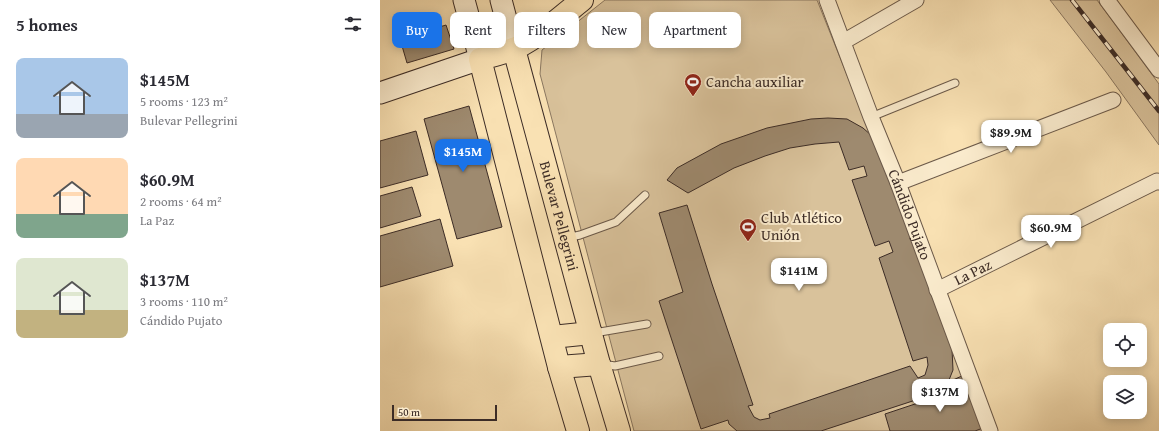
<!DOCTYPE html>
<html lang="en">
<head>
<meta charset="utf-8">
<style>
	:root { --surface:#fff; --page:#f2f2f3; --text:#2b2b33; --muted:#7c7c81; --accent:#1a73e8 }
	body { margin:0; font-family:"Gentium Book Plus",serif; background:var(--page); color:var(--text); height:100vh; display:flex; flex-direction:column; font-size:15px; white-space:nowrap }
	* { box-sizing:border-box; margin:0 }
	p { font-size:13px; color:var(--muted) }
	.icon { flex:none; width:22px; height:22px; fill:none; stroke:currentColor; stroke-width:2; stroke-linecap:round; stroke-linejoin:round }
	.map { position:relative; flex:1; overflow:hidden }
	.sheet { display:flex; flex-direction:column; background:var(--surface); width:380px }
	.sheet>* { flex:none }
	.hud { position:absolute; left:12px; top:12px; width:380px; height:36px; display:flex; gap:8px }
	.controls { position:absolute; left:723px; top:323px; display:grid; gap:8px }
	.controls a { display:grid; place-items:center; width:44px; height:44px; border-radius:8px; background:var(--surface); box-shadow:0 2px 10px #0003; font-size:20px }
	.scale { position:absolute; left:12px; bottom:10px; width:105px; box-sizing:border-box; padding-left:4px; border:2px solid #3c2c26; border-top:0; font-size:11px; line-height:14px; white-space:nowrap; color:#3c2c26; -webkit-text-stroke:3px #fbecce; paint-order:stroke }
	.price { position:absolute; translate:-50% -34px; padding:0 9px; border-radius:8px; background:#fff; color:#222; font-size:13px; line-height:26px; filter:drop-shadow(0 1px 2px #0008) }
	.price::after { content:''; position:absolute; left:50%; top:24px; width:12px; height:9px; margin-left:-6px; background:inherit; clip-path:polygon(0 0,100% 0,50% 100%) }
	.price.active { background:var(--accent); color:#fff }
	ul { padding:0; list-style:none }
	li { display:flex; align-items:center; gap:12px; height:100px; padding:0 16px }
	li span { display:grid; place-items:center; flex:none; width:112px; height:80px; border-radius:8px; color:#555 }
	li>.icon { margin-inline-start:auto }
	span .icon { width:48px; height:48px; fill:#fffc; stroke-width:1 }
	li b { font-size:17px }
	h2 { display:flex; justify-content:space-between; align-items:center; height:48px; padding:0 16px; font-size:17px }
	.tag { padding:0 14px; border-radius:8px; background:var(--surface); box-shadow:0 2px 10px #0003; font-size:14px; line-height:36px }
	.tag.active { background:var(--accent); color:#fff }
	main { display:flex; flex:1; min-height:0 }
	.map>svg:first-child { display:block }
</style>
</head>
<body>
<main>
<section class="sheet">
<h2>5 homes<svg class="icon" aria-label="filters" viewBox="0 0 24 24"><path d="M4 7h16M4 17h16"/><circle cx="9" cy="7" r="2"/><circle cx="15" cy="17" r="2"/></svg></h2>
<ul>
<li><span style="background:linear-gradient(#a9c7e8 70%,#9aa5b1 0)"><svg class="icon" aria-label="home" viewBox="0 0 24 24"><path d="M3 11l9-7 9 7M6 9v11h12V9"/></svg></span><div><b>$145M</b><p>5 rooms · 123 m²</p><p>Bulevar Pellegrini</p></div></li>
<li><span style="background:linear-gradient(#ffd9b3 70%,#7fa58c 0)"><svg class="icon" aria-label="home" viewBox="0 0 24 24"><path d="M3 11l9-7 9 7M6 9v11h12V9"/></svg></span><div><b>$60.9M</b><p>2 rooms · 64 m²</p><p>La Paz</p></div></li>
<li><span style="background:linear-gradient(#dfe7d0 65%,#c2b280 0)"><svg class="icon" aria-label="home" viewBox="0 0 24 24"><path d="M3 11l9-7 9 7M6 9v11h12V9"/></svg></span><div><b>$137M</b><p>3 rooms · 110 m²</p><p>Cándido Pujato</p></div></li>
</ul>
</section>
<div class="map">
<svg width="779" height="431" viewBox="0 0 779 431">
	<rect width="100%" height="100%" fill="#f9e1b3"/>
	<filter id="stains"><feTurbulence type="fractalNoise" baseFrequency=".005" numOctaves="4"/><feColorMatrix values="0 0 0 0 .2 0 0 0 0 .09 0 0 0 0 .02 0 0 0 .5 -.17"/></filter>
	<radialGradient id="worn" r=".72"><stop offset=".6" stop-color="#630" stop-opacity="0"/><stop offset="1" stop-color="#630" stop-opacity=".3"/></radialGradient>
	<path fill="#d9c29b" stroke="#8a7760" d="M225 0H437L491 135 604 431H254L160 74 162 50Z
		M670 0H717L779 84V145L726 72Z"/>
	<path fill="#9e8a6f" stroke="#3c2c26" d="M66 25 74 49 27 63 20 39Z
		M89 106 122 227 77 239 44 119Z
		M448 118 467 119 483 128 491 135 494 134 572 349 573 370 569 380 562 388 554 394 441 431H357L349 424 348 420 321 429 279 301 303 292 279 213 307 205 332 284 373 405 368 406 374 417 380 420 390 418 389 414 530 366 538 378 545 375 548 365 547 357 533 361 499 258 513 252 509 241 495 246 472 180 487 176 484 166 469 170 459 142 435 144 410 148 385 156 354 168 308 193 287 180 297 168 341 144 387 128 431 119Z
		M36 131 48 175 0 188V141Z
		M32 187 41 216 0 228V196Z
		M60 219 73 266 0 287V236Z
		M584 375 603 428 595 431H510L505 414 556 397 570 389 573 380Z"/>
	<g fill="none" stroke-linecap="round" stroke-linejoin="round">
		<defs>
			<path id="lane" d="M491 117 575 83
				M187 238 200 235 236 222 265 195
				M214 333 267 324
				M222 364 235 366 279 356"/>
			<g id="street">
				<path id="s1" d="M447 0 491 117 518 183 610 431"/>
				<path d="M727 0 779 70"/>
				<path d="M463 42 536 0"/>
				<path d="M518 183 733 100"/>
				<path id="s2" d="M557 290 777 181 779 182"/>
			</g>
			<path id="secondary" d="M121 0 134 49
				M0 93 100 59 84 0"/>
			<g id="primary">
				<path id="s3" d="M134 49 219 364 239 431"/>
				<path d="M172 337 211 333"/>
				<path d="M179 367 219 364"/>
				<path d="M198 431 179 367 100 59C111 56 124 53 136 48 160 36 181 17 202 0"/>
			</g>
		</defs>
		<use href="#lane" stroke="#6b5949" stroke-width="9"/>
		<use href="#street" stroke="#6b5949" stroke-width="17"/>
		<use href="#secondary" stroke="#3c2c26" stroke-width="23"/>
		<use href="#primary" stroke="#3c2c26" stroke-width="24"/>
		<use href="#lane" stroke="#fbecce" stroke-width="7"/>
		<use href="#street" stroke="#fbecce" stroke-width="15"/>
		<use href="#secondary" stroke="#fbecce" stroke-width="21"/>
		<use href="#primary" stroke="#f9e1b3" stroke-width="22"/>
		<defs>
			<path id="rail" d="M692 0 779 111"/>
		</defs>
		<use href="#rail" stroke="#3c2c26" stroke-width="4.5"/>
		<use href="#rail" stroke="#fbecce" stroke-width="3" stroke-dasharray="9" stroke-linecap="butt"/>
	</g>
	<defs>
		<symbol id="stadium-pin" viewBox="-11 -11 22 30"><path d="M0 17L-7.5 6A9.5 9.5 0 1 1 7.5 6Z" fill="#8f2418" stroke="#fbecce"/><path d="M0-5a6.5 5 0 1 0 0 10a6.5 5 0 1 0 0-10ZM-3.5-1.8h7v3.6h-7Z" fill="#fff"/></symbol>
	</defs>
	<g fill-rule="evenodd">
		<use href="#stadium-pin" x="303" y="72" width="20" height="27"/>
		<use href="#stadium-pin" x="358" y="217" width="20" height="27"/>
	</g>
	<g text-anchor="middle" stroke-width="4" stroke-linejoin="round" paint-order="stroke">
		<g font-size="15" fill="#3c2c26" stroke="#fbecce" text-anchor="start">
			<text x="326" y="87">Cancha auxiliar</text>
			<text x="381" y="223">Club Atlético<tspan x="381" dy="17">Unión</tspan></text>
		</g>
		<g font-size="15" fill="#3c2c26" stroke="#fbecce">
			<text dy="5" stroke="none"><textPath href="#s1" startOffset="230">Cándido Pujato</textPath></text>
			<text dy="5" stroke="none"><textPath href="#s3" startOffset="173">Bulevar Pellegrini</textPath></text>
			<text dy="5" stroke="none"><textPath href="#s2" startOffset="40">La Paz</textPath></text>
		</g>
	</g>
	<rect width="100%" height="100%" filter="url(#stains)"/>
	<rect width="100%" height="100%" fill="url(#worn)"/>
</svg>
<div class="controls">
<a><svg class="icon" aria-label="locate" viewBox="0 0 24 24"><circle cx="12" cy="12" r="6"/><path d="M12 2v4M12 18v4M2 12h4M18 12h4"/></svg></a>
<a><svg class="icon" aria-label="layers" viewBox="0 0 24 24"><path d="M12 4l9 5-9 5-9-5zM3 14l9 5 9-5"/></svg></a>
</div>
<div class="scale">50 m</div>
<b class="price" style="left:631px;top:154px">$89.9M</b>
<b class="price active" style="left:83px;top:173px">$145M</b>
<b class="price" style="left:671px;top:249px">$60.9M</b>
<b class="price" style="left:419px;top:292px">$141M</b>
<b class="price" style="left:560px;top:413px">$137M</b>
<div class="hud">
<a class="tag active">Buy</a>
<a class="tag">Rent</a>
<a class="tag">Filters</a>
<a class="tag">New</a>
<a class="tag">Apartment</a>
</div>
</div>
</main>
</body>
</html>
